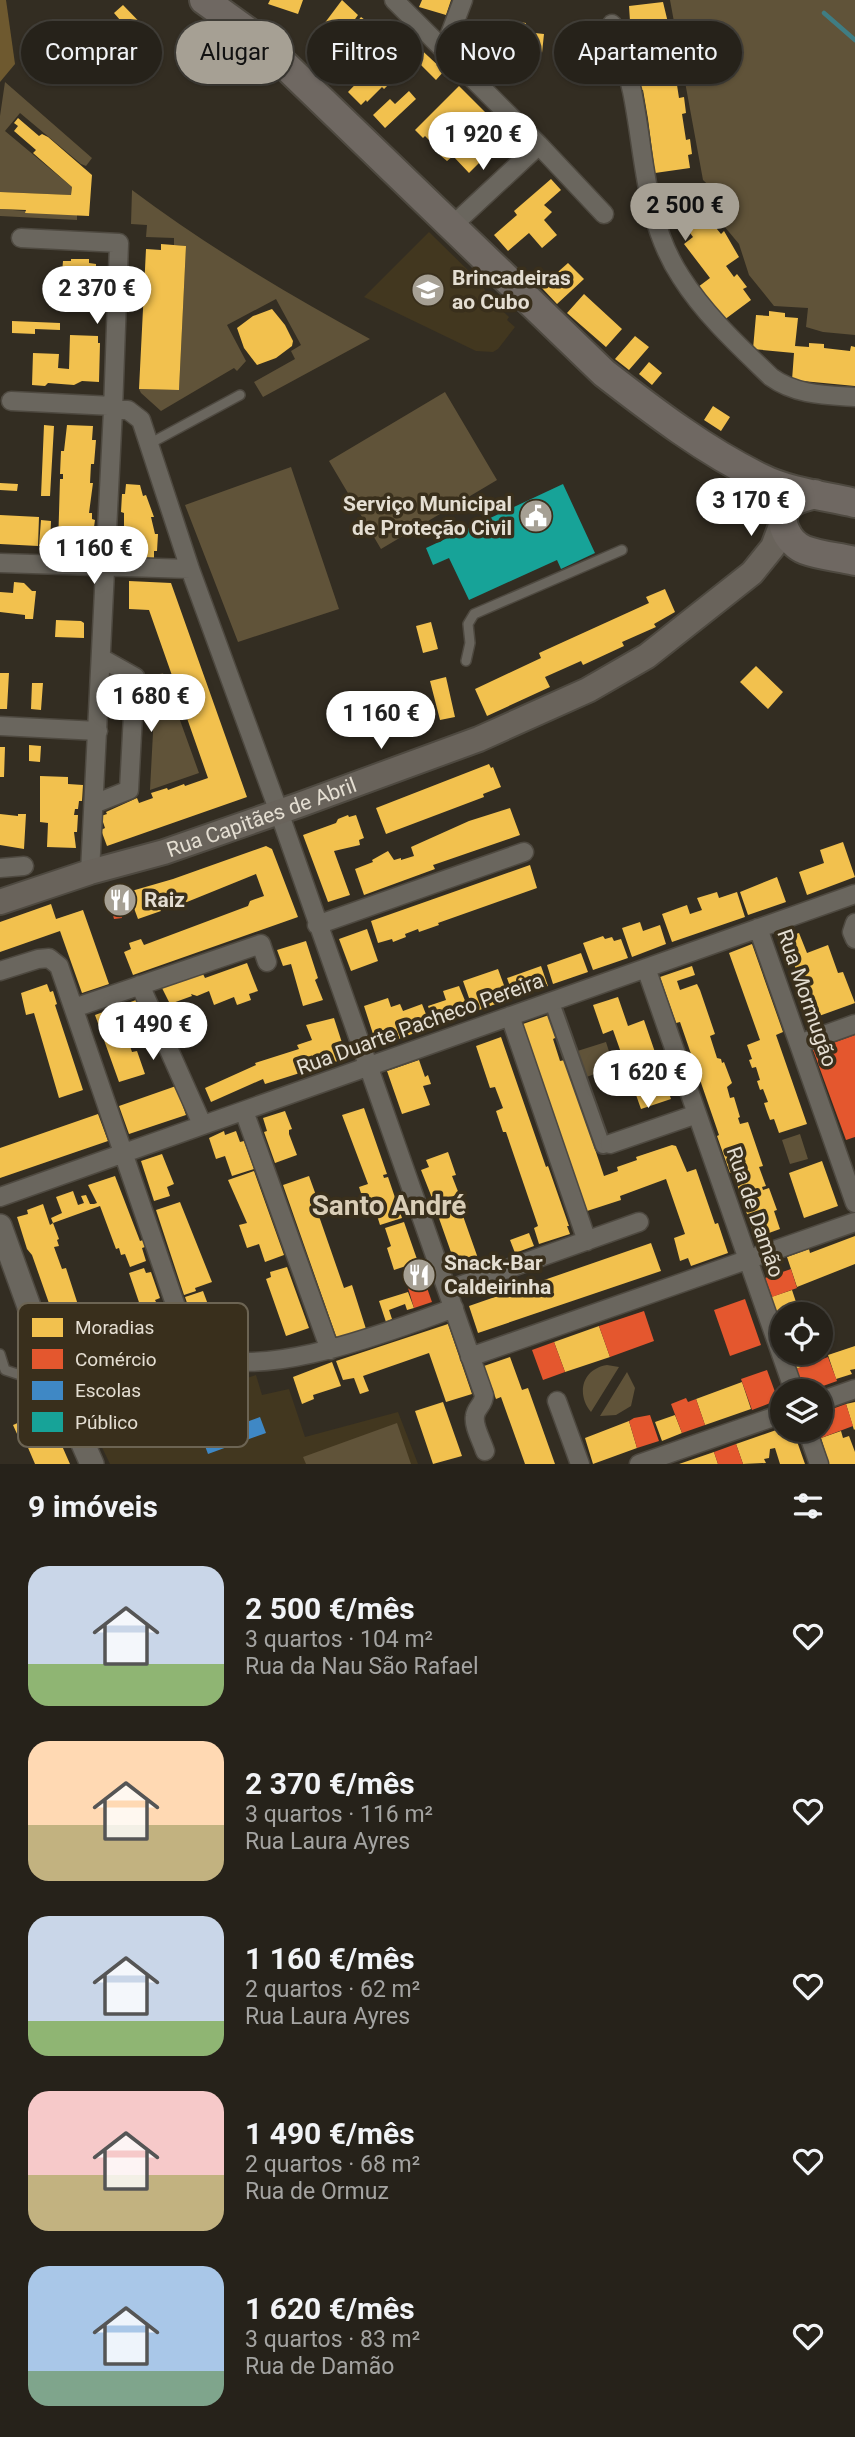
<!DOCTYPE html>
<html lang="pt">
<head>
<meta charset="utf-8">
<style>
	:root { --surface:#26221a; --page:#322f27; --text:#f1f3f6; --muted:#a4a4a2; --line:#423f39; --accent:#a6a094 }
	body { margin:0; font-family:Roboto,sans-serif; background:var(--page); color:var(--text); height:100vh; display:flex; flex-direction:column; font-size:26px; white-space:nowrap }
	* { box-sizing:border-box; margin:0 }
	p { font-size:23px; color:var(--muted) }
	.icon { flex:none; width:38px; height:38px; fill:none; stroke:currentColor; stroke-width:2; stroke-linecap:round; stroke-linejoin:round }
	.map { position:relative; height:1464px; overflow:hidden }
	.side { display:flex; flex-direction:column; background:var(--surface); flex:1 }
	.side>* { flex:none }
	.hud { position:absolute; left:21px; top:21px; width:814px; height:63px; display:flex; gap:14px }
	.buttons { position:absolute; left:770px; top:1302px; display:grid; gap:14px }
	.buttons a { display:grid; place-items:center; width:63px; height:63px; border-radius:50%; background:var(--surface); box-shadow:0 2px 5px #0004,0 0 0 2px var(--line); font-size:35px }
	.price { position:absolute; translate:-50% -60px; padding:0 16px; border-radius:24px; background:#fff; color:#222; font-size:23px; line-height:46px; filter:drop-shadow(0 2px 4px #0008) }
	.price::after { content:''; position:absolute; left:50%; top:42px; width:21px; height:16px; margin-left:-10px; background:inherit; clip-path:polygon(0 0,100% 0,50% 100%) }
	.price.on { background:var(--accent); color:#111 }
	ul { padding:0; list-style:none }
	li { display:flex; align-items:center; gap:21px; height:175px; padding:0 28px }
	li span { display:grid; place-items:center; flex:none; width:196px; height:140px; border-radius:21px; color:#555 }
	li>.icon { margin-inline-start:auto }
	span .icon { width:84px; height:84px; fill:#fffc; stroke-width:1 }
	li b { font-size:30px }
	h2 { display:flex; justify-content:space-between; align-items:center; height:84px; padding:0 28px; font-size:30px }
	.chip { padding:0 24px; border-radius:32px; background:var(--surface); box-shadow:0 2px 5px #0004,0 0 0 2px var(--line); font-size:24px; line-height:63px }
	.chip.on { background:var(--accent); color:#111 }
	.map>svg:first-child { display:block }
</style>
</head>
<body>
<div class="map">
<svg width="855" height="1464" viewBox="0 0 855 1464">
	<rect width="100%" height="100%" fill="#332d22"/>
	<path fill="#42371f" d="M429 232 481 283 490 299 509 317 507 320 515 327 498 349 493 352 476 351 364 297Z
		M179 1362 184 1373 204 1387 214 1389 256 1375 262 1395 289 1389 305 1437 398 1412 418 1464H110L81 1404Z"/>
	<path fill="#605339" d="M670 0H855V335L823 332 806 327 808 308 774 306 749 275 739 244 724 226 738 213 703 180Z
		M5 82 92 158 86 166 81 164 20 113 5 131 72 187 71 195 0 192V116Z
		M132 190C207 246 287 294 370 339L263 397 254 382 295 359 291 351 301 345 276 299 227 325 246 361 237 371 234 368 161 411 141 393 139 389 179 390 186 246 174 245V238L146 237 147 225 131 224Z
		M0 209 77 215V220L0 216Z
		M445 392 497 480 381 549 329 461Z
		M291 467 339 609 238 642 185 505Z
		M163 673 199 773 150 790 156 675Z
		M606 1042 614 1067 581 1079 571 1053Z
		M800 1134 808 1159 790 1164 782 1140Z
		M607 1365 619 1367 591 1412C576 1394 582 1369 607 1365Z
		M627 1372 635 1388 631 1406 616 1415 600 1416Z
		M397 1423 411 1464H306L303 1457Z"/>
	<path fill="#6e592f" d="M0 0H6L15 64 0 82Z"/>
	<path fill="#f2c14e" d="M270 0H303L298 14 268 4Z
		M342 0 358 15 339 41 321 28Z
		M422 0H451L446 15 419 7Z
		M663 2 670 31H667L670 57 675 56 677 72 674 73 675 85H677L679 98 684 97 686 113 682 114 686 140 690 139 692 154 688 155 690 168 655 173 648 119 643 90H640L631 36 629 6Z
		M123 5 154 37 145 45 135 35 127 43 113 28 120 20 114 13Z
		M361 17 380 31 364 53 344 38Z
		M496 19 526 23 525 32 544 34 542 53 532 52 529 72 515 70 517 60 491 57 492 29H495Z
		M392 21 408 36 391 52 384 45 372 59 366 53 387 30 385 28Z
		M413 42 444 71 436 80 421 65 409 77 402 69 408 63 400 55Z
		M371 68 378 74 382 70 393 80 384 89 382 87 367 102 366 100 361 105 348 92Z
		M459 86 491 118 469 139 486 156 469 173 453 156 447 161 440 155 442 153 425 136 423 138 415 130Z
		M409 91 416 99 385 128 373 115 390 99 395 104Z
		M18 118 39 136 42 134 48 137 92 175 89 216 25 213 26 210 0 209V192L71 195 72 187 33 153 36 150 14 131 18 126 14 123Z
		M551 179 561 190 544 205 552 212 544 220 557 235 542 248 529 233 508 251 494 235 517 215 514 211Z
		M695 183 703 193 706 191 716 204 713 206 721 216 712 223 721 234 724 231 739 257 726 266 734 277 737 274 747 287 743 289 751 300 724 320 698 287 710 278 684 244 693 237 668 204Z
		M161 244 186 246 179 390 139 389 146 249 161 250Z
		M71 259H89V263L96 264V269H103L102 289 74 288 75 274 62 273 63 261H71Z
		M568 263 584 279 557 304 541 287Z
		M584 294 622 329 606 347 567 313Z
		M272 309 285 325 293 341 292 346 276 358 257 365 244 348 237 328 253 316Z
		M769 311 785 313V317L798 318 795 346 809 347V343L824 344V348L850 351 851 346 855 347V386L792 380 794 353 753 349 756 315 769 316Z
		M12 321 60 323V330L35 329V334L12 333Z
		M70 335 98 336V343H100L99 382 82 381 74 385 48 383 45 386 32 385 33 353 59 354 58 368 69 369Z
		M635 336 649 347 629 370 615 359Z
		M649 362 662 373 652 385 639 374Z
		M713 406 730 417 721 431 704 420Z
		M44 425 54 426 50 496H41Z
		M67 425 93 426 92 440H96L94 464H91L90 483H93L89 513H92V519L95 520 94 527H91V534H88V546L78 549 58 547 60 479H63V474H60L61 451H64Z
		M0 483 18 484 17 491 0 490Z
		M126 484 140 485 143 496 146 495 154 517H151L155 534H158L157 551H154V559L123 558 121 527H124V513L121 512 122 494H125Z
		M0 515 39 517 38 546 0 544Z
		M41 520 51 521 50 546H39Z
		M129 581 171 583 247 797 107 846 101 830 105 828 101 816 107 814 106 812 137 798 139 803 153 798 151 793 167 788 168 790 184 784 185 786 208 778 149 610 129 609Z
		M14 582 24 583 32 591H36L33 619H25V615L0 612V592L13 593Z
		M665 589 675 612 654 624 656 627 622 642 624 646 583 665 581 661 545 677 550 687 487 716 475 689 541 658 539 653 649 603 646 597Z
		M56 620 81 621 84 623V638L55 637Z
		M431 622 438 649 423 653 416 626Z
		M756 666 783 692 768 709 740 682Z
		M0 673H9L7 709H0Z
		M446 677 455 717 440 720 430 681Z
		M32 683H43L41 710 31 709Z
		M29 745 41 746 40 762 29 761Z
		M0 747H5L4 777H0Z
		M489 764 491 768 493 767 501 787 483 794 484 797 386 834 376 808Z
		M40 776 68 777V784L83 785 82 801H79L78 809H75L74 815H78L77 832H74L76 848 47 847 48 823 40 822Z
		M510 808 520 835 439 863 433 865 435 869 364 895 355 869 373 862 372 860 388 851 394 860 401 858V860L414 856 411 847 469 821Z
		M0 814 18 816V814H26L24 849 0 845Z
		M348 815 349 817 356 815 364 838 359 840 360 845 334 851 350 895 328 902 303 835 336 823 338 819Z
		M843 842 855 877 807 895 799 872 824 863 820 850Z
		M266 846 272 849 298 917 133 975 124 952 131 949 129 943 141 939 144 945 248 906 250 901 264 896 256 874 182 904 181 900 160 907 161 911 138 919 128 892 173 879Z
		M530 865 537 888 438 923 439 925 419 932 418 929 405 934 406 937 393 942 392 939 378 943 371 921Z
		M777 877 786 902 748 915 740 892Z
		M717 892 719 898 737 892 745 917 672 942 662 914 687 905 690 914 702 910 697 898Z
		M51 904 56 919 83 910 109 984 82 993 60 931 0 952V922Z
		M640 922 643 931 660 925 666 944 632 957 622 928Z
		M367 929 378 961 351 971 339 939Z
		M799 933 807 953 828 945 838 973 843 972 855 1003 819 1016 808 984H801L793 961 796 960 794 957 787 960 780 939Z
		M603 936 605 939 612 937 614 941 621 939 628 958 593 970 583 943Z
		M306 941 318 978 315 980 323 1000 303 1006 291 964 283 966 277 950Z
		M752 944 783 1032 776 1035 807 1124 779 1133 774 1119 770 1120 767 1112 764 1103 768 1102 763 1089 760 1090 757 1081 760 1080 756 1067 752 1068 749 1060 752 1059 747 1045 760 1040 729 953Z
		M581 953 588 972 553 984 547 965Z
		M247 963 258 991 249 994 251 1000 237 1005 234 997 214 1005 209 991 197 996 191 994 192 996 170 1004 161 986 185 977 186 979 203 974 205 978Z
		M541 966 548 986 514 998 507 978Z
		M692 966 695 975 677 981 680 990 697 984 700 990 715 1034 710 1036 717 1058 721 1059 722 1063 724 1062 732 1083 727 1087 730 1098 734 1097 740 1117 738 1118 740 1124 748 1122 763 1166 759 1167 766 1186 762 1187 763 1190 769 1188 777 1210 774 1211 780 1229 755 1238 733 1172 730 1173 717 1136 719 1135 680 1022 676 1023 660 977Z
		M498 969 509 999 474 1012 463 981Z
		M47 984 50 992 53 991 57 1004 55 1005 83 1090 59 1098 34 1013 26 1015 21 993Z
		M459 986 470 1013 435 1025 428 1006 446 1000 443 991Z
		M618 997 628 1026 644 1020 671 1099 641 1109 613 1030 603 1034 593 1005Z
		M388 998 391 1007 400 1004 403 1011 422 1004 431 1027 393 1041 389 1032 374 1037 364 1006Z
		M136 1000 144 1021 124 1028 132 1052 137 1051 145 1074 119 1082 95 1015Z
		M549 1015 557 1037 553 1039 560 1061 565 1060 604 1176 618 1171 617 1167 637 1160 636 1157 672 1145 676 1146 687 1172 696 1169 715 1224 718 1223 728 1253 691 1266 688 1258 680 1261 674 1238 685 1234 666 1179 620 1196 621 1200 587 1211 523 1024Z
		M192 1018 197 1032 176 1042 170 1028Z
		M334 1018 344 1049 335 1052 338 1061 265 1084 263 1079 211 1102 205 1088 256 1065 255 1063 299 1049 297 1045 312 1040 306 1025Z
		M501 1037 546 1167 548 1166 569 1226H567L570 1234 539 1244 534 1228 538 1226 506 1132H503L496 1111 503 1108 495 1087 490 1088 476 1046Z
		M419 1060 425 1077 428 1075 431 1084 423 1086 430 1105 402 1114 387 1071Z
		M176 1086 186 1115 129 1134 119 1106Z
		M364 1108 387 1174 383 1175 384 1178 388 1177 402 1218 380 1225 373 1203 365 1205 359 1187 368 1184 342 1115Z
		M285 1111 292 1129 289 1130V1134L297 1155 275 1163 264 1132 267 1131 263 1118Z
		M98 1114 108 1141 0 1178V1148Z
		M224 1131 225 1135 236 1131 240 1142 244 1141 254 1169 232 1176 225 1156 216 1159 209 1138Z
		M448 1152 456 1175 452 1176 459 1194 434 1203 421 1170 429 1167 426 1160Z
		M162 1154 174 1184 167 1187 170 1196 154 1201 141 1161Z
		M822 1161 838 1206 804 1218 789 1173Z
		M254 1171 284 1255 265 1262 259 1244 247 1248 239 1225 247 1223 228 1180Z
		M115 1176 140 1241 143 1240 145 1247 142 1248 146 1261 130 1267 125 1254 121 1255 119 1248 116 1249 100 1206 53 1223 51 1218 62 1213 56 1197 73 1191 78 1205 84 1203 81 1196 86 1195 90 1204H94L97 1203 88 1185Z
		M309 1176 317 1198 313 1199 344 1288 352 1285 366 1329 337 1339 283 1185Z
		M457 1199 480 1264 458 1272 435 1207Z
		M180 1202 212 1282 195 1288 196 1291 184 1295 156 1210Z
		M43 1204 50 1225 53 1223 59 1239 57 1240 59 1246 54 1247 62 1269 66 1268 95 1357 98 1356 106 1379 90 1384V1382L80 1386 66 1342 63 1343 32 1255 27 1249 17 1217 28 1214 27 1210Z
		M404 1222 418 1262 394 1270 387 1248 391 1246 385 1228Z
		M529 1233 534 1246 515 1253 510 1240Z
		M855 1236V1264L797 1287 787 1257 809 1249 810 1253Z
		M651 1243 661 1271 478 1333 469 1306Z
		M287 1267 309 1328 286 1336 266 1279 271 1277 270 1272Z
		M144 1268 146 1273 151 1272 160 1298 155 1300 158 1306 142 1311 129 1273Z
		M792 1290 800 1314H782V1330L771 1297Z
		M203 1291 210 1310 217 1307 219 1313 240 1305 248 1329 230 1335 226 1325 212 1330 208 1321 195 1326 185 1297Z
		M408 1292 414 1308 407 1310 405 1304 389 1310 392 1319 386 1322 379 1301Z
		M448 1324 472 1394 446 1402 429 1353 363 1376 369 1391 360 1394 354 1378 343 1380 336 1361Z
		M599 1326 610 1357 565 1372 554 1342Z
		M855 1346V1369L850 1370 852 1374 836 1379 828 1355Z
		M790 1353H810L814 1363 796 1369Z
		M510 1357 522 1390 528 1388 555 1464H525L501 1397 496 1399 484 1366Z
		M332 1362 341 1386 313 1395 314 1399 302 1404 293 1377Z
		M742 1382 751 1409 705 1425 696 1399Z
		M443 1402 462 1456 433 1464 415 1411Z
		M855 1402V1429L854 1430 846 1404Z
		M38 1414 47 1433 55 1430 70 1464H35L26 1443 22 1445 13 1425Z
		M675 1415 682 1433 662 1441 655 1422Z
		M629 1421 637 1448 593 1464 585 1438Z
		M782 1428V1430H793L805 1464H780L775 1448 770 1449 769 1458 764 1459 766 1463 743 1464 736 1444Z
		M841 1431 843 1438 849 1436 855 1452V1464H829L821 1438Z
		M714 1452 718 1464H679Z"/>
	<path fill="#e4572e" d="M128 892 133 912 121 914 122 918 114 919 108 896Z
		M855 1035V1137L846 1140 813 1050Z
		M419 1265 432 1302 414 1308 403 1271Z
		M791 1269 797 1288 772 1297 765 1278Z
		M745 1299 761 1345 730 1356 714 1310Z
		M644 1311 654 1341 610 1357 599 1326Z
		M554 1342 565 1372 543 1380 532 1350Z
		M828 1357 837 1381 809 1391 800 1388 793 1370Z
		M767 1370 778 1400 752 1410 741 1379Z
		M686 1398 688 1402 696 1399 705 1425 682 1433 671 1404Z
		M846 1404 853 1426 821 1438 818 1430H821V1413Z
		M650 1415 659 1441 637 1448 629 1421 634 1418Z
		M736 1444 743 1464H718L714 1452Z"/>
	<path fill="#3f88c5" d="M260 1417 266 1433 208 1454 202 1438Z"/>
	<path fill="#17a398" d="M563 484 595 553 561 569 557 560 469 600 449 558 433 565 426 548Z"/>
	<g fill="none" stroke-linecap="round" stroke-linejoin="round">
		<path stroke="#3f7d83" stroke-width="4.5" d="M824 13 855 40"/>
		<defs>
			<path id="service" d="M149 444 240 395
				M466 661 470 643 468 624 474 614 622 550
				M0 1354 5 1370 54 1386"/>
			<path id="pedestrian" d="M555 1011 603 1146 610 1144"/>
			<path id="minor" d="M394 0 539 145 604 214
				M612 24C618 46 627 68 632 91 645 154 644 221 681 277 705 315 739 346 771 377 796 395 825 395 855 397
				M444 50 463 0
				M452 226 539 145
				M21 238 119 243 113 410 90 872
				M11 401 113 406
				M113 410H128L141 420 190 569 279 812 484 1395C484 1405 476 1407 475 1416 473 1426 482 1441 485 1451
				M0 563 190 569
				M0 726 98 731
				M94 804 129 790 135 677 101 658
				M0 868 24 866
				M855 923 852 932 855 939
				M317 925 524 852
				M758 928 855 1203
				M646 968 794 1391
				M0 971 38 959 49 958 59 966 184 1330C188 1335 191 1344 196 1348 247 1389 399 1328 454 1308
				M140 985 202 1124
				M74 1008 261 944 267 962
				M510 1016 587 1241
				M799 1044 855 1024
				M244 1111 330 1350
				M610 1144 697 1114
				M0 1197 855 894
				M448 1290 639 1222
				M470 1357 855 1222
				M557 1401 580 1464
				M821 1401 855 1389
				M807 1430 819 1464
				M639 1464 782 1414"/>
			<path id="tertiary" d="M0 1226 58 1387 92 1464"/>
			<g id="secondary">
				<path id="s1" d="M0 902 90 872 164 852 299 805 479 739 588 690 647 656 752 573 773 547 782 523"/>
			</g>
			<path id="primary" d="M204 0 258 39 604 373C653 411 705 451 761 478 789 492 825 496 855 503
				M815 494C806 497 796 498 789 505 774 519 789 544 805 550 821 556 839 557 855 561"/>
		</defs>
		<use href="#service" stroke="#4e4940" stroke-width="12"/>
		<use href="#pedestrian" stroke="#4e4940" stroke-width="18"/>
		<use href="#minor" stroke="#4e4940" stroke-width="21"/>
		<use href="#tertiary" stroke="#4e4940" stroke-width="26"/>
		<use href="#secondary" stroke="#4e4940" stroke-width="28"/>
		<use href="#primary" stroke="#4e4940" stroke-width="32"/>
		<use href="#service" stroke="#6a665e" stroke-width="9"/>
		<use href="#pedestrian" stroke="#6a665e" stroke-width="14"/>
		<use href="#minor" stroke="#6a665e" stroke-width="18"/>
		<use href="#tertiary" stroke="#6a665e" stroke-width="23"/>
		<use href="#secondary" stroke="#69635b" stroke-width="24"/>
		<use href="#primary" stroke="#6f6862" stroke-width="28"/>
	</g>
	<defs>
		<symbol id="school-disc" viewBox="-11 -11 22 22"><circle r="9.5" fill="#a6a094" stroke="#392f1c"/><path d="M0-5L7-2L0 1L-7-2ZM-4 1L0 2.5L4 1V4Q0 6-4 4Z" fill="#fff"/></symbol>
		<symbol id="civic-disc" viewBox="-11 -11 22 22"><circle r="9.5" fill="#a6a094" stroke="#392f1c"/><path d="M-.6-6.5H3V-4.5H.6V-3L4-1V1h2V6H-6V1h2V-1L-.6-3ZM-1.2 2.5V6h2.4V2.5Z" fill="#fff"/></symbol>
		<symbol id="restaurant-disc" viewBox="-11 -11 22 22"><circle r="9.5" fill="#a6a094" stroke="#392f1c"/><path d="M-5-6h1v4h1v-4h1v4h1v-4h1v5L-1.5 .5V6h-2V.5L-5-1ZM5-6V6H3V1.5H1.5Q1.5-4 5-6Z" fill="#fff"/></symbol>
	</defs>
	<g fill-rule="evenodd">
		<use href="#school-disc" x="409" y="271" width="38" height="38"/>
		<use href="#civic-disc" x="517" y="497" width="38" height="38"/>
		<use href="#restaurant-disc" x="101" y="881" width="38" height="38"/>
		<use href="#restaurant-disc" x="400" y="1256" width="38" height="38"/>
	</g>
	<g text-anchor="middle" stroke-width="7" stroke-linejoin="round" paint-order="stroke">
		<g font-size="21" font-weight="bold" fill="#e4ded2" stroke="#392f1c" text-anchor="start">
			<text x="452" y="285">Brincadeiras<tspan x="452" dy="24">ao Cubo</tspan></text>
			<text x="512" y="511" text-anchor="end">Serviço Municipal<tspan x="512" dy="24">de Proteção Civil</tspan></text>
			<text x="144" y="907">Raiz</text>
			<text x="444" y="1270">Snack-Bar<tspan x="444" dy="24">Caldeirinha</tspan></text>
		</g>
		<g font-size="21" fill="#e4ded2" stroke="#392f1c">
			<text dy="7" stroke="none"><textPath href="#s1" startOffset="275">Rua Capitães de Abril</textPath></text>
			<text transform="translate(807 998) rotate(71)" y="7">Rua Mormugão</text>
			<text transform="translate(420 1024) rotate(-20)" y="7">Rua Duarte Pacheco Pereira</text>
			<text transform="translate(755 1212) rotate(71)" y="7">Rua de Damão</text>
		</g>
		<g font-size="28" font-weight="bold" fill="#daceb7" stroke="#392f1c">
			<text x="389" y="1215">Santo André</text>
		</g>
	</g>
	<rect x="18" y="1303" width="230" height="144" rx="10" fill="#392f1c" stroke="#6c6453" stroke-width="2"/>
	<rect x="32" y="1318" width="31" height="19" fill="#f2c14e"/>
	<rect x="32" y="1349" width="31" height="20" fill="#e4572e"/>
	<rect x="32" y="1381" width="31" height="19" fill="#3f88c5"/>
	<rect x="32" y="1412" width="31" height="20" fill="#17a398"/>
	<g font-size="19" fill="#e4ded2">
		<text x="75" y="1334">Moradias</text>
		<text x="75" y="1366">Comércio</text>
		<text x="75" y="1397">Escolas</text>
		<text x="75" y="1429">Público</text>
	</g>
</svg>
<div class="buttons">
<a><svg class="icon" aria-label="locate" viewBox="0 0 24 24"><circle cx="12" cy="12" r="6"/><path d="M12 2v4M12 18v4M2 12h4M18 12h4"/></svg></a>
<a><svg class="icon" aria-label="layers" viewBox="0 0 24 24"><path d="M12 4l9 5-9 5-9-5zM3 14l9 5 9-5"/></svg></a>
</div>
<b class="price" style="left:483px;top:172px">1 920 €</b>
<b class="price on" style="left:685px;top:243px">2 500 €</b>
<b class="price" style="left:97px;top:326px">2 370 €</b>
<b class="price" style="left:751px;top:538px">3 170 €</b>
<b class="price" style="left:94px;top:586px">1 160 €</b>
<b class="price" style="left:151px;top:734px">1 680 €</b>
<b class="price" style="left:381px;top:751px">1 160 €</b>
<b class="price" style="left:153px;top:1062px">1 490 €</b>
<b class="price" style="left:648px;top:1110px">1 620 €</b>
<div class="hud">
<a class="chip">Comprar</a>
<a class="chip on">Alugar</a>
<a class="chip">Filtros</a>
<a class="chip">Novo</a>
<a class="chip">Apartamento</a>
</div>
</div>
<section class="side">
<h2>9 imóveis<svg class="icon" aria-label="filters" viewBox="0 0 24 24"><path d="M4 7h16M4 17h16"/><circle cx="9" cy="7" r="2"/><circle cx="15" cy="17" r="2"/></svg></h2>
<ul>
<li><span style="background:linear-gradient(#c9d6e8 70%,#8fb573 0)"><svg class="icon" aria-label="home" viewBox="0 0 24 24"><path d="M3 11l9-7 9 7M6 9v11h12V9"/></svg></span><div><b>2 500 €/mês</b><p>3 quartos · 104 m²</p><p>Rua da Nau São Rafael</p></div><svg class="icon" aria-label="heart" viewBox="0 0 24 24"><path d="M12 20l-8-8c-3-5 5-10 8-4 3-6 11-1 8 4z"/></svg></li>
<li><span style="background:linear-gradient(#ffd9b3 60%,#c2b280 0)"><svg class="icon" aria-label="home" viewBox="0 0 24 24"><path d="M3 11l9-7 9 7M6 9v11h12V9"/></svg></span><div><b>2 370 €/mês</b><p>3 quartos · 116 m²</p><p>Rua Laura Ayres</p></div><svg class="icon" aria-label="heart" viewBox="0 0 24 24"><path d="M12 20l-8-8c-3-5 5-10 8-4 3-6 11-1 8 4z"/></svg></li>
<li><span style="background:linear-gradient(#c9d6e8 75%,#8fb573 0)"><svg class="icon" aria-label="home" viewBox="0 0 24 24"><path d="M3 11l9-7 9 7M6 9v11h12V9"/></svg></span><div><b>1 160 €/mês</b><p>2 quartos · 62 m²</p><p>Rua Laura Ayres</p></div><svg class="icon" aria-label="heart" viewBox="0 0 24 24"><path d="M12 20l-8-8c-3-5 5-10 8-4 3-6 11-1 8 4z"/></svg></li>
<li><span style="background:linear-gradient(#f6c9c9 60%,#c2b280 0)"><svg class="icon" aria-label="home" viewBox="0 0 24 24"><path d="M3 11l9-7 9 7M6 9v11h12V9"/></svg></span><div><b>1 490 €/mês</b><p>2 quartos · 68 m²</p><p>Rua de Ormuz</p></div><svg class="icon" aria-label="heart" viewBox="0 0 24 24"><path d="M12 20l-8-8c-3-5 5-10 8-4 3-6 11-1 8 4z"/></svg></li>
<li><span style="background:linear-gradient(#a9c7e8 75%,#7fa58c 0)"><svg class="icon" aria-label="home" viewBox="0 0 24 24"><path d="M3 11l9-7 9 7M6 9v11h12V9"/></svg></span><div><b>1 620 €/mês</b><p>3 quartos · 83 m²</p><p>Rua de Damão</p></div><svg class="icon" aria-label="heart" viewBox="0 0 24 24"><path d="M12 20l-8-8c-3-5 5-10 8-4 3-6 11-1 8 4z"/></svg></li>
</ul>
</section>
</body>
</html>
